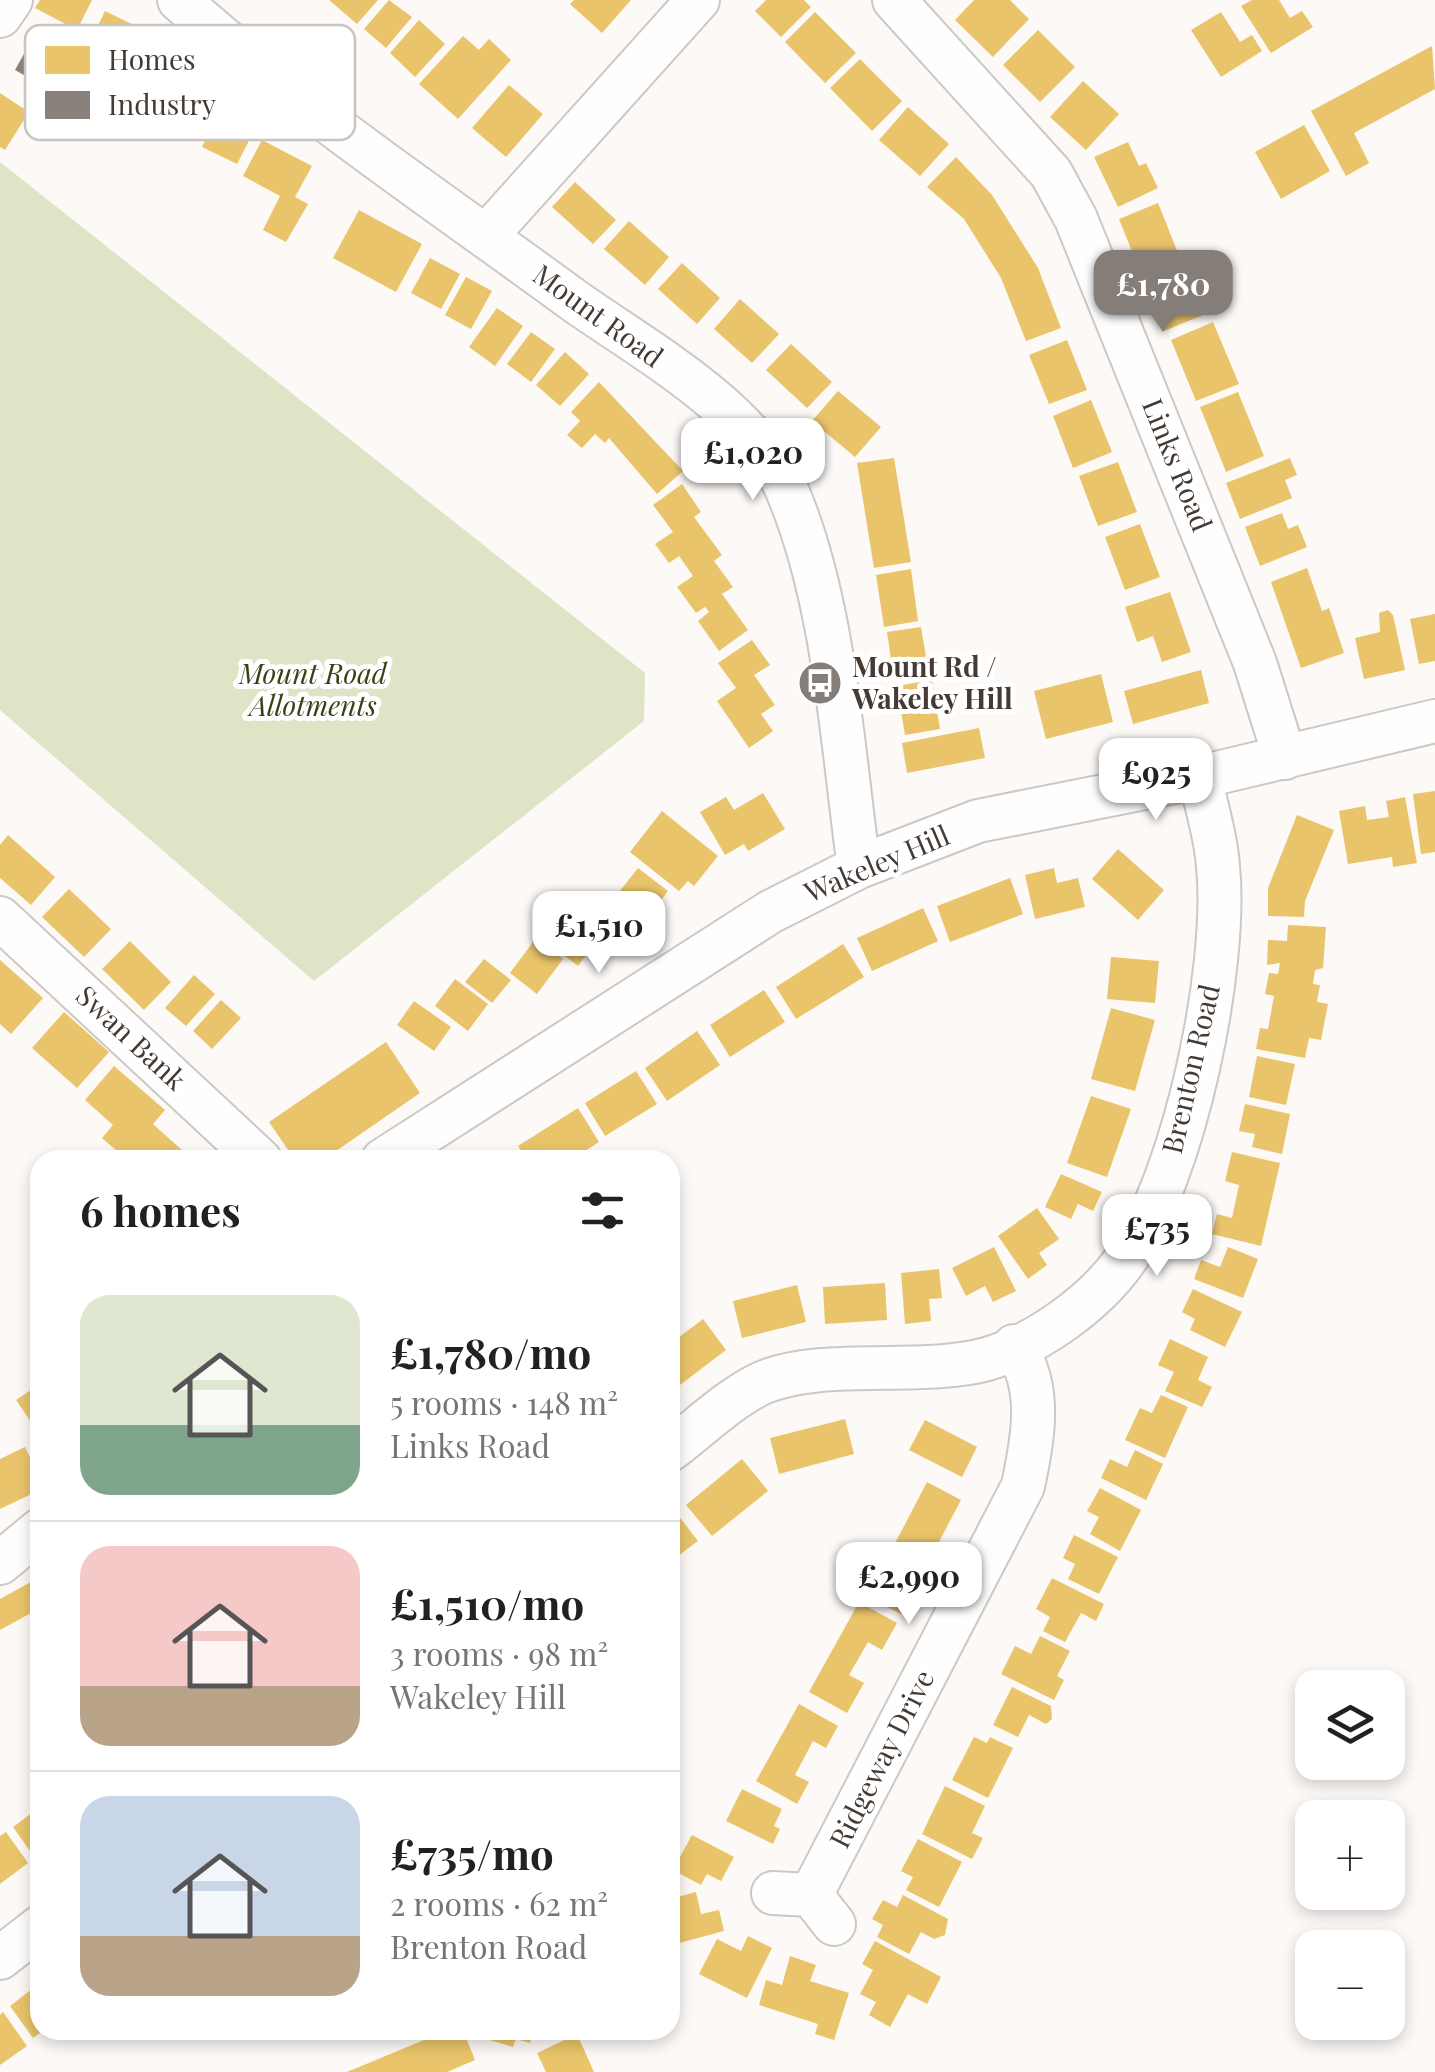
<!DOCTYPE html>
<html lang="en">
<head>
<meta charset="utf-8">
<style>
	:root { --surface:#fff; --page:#f6f6f6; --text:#202124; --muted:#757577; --line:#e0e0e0; --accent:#857d78 }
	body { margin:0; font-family:"Playfair Display",serif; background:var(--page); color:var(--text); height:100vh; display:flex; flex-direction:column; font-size:38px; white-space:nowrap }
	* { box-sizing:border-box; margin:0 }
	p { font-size:32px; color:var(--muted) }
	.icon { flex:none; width:55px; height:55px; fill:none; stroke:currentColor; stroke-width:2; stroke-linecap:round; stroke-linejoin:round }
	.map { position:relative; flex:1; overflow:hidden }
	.panel { position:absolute; left:30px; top:1150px; width:650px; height:890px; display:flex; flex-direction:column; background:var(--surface); border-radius:30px; box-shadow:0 5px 15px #0003 }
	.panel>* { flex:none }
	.buttons { position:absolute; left:1295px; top:1670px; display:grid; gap:20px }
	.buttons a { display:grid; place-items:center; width:110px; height:110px; border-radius:20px; background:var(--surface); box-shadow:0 5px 15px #0003; font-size:50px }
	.price { position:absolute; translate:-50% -85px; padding:0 22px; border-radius:20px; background:#fff; color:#222; font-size:32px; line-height:65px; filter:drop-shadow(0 2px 5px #0008) }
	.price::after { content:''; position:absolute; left:50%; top:60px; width:30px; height:22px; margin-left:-15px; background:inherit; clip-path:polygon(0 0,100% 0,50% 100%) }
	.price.on { background:var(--accent); color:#fff }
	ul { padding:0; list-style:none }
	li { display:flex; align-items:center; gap:30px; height:250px; padding:0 50px }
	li+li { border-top:2px solid var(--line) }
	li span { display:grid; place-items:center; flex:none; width:280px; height:200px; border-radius:30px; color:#555 }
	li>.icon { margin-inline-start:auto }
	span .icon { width:120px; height:120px; fill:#fffc; stroke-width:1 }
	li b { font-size:42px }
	h2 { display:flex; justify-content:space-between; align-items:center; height:120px; padding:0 50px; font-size:42px }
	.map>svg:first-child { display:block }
</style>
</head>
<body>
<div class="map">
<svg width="1435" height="2072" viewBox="0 0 1435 2072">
	<rect width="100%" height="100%" fill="#fcf9f7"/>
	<path fill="#dee4c6" d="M0 162 645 673 644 721 314 981 0 710Z"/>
	<path fill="#e9c46a" d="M40 0H92L77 30 35 8Z
		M329 0H378L357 24Z
		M389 0 412 17 386 48 364 29Z
		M574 0H631L602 33 570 4Z
		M766 0H804L811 7 781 37 755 11Z
		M974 0H1010L1029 19 993 57 955 20Z
		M1252 0H1279L1290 18 1302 11 1313 27 1271 53 1241 6Z
		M105 11 142 29 125 65 88 46Z
		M815 12 856 53 825 83 785 42Z
		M1221 12 1240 42 1252 35 1262 51 1221 77 1191 30Z
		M419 20 445 44 415 77 390 53Z
		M1038 30 1075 67 1040 102 1003 65Z
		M463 36 479 50 489 39 511 60 458 119 419 84Z
		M1432 46 1435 89 1354 133 1369 163 1346 176 1311 111Z
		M860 59 902 101 872 131 830 88Z
		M1083 81 1119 114 1086 150 1050 117Z
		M509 85 543 114 506 157 472 128Z
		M0 93 29 112 5 150 0 147Z
		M908 107 949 144 920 176 879 140Z
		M219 113 254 131 237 164 202 147Z
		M1304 125 1330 171 1281 199 1255 152Z
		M262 140 312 166 295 197 308 204 286 242 263 230 280 196 243 176Z
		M1128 142 1139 166 1146 163 1158 188 1118 207 1094 157Z
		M956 157 992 195 1038 268 1061 328 1026 341 1001 278 964 219 927 187Z
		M575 182 616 220 593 244 552 207Z
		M1158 203 1178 253 1139 269 1119 219Z
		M359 210 422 244 396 292 333 258Z
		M629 221 669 257 645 285 604 249Z
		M430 258 460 274 441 309 411 293Z
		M682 263 720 298 697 324 658 289Z
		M1183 266 1203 315 1164 331 1144 282Z
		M466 277 492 291 471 329 445 315Z
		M740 299 779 334 752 363 714 329Z
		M497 308 523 326 495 366 469 347Z
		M1213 322 1239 384 1196 401 1171 340Z
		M531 332 555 349 531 382 507 364Z
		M1067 340 1087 390 1049 404 1029 355Z
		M791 344 832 382 807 408 766 370Z
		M565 352 589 374 560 406 536 385Z
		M599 382 683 471 657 494 609 438 605 443 595 434 582 448 567 435 580 421 571 412Z
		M838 391 881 427 855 457 812 421Z
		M1238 392 1264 456 1226 472 1200 407Z
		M1091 400 1112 452 1073 468 1053 416Z
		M894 458 911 562 874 568 857 463Z
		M1290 458 1297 475 1285 480 1292 498 1240 519 1226 483Z
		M1118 462 1137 512 1098 526 1079 476Z
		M682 484 701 512 694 517 722 555 714 561 733 587 722 594 748 630 719 651 698 621 709 612 705 607 696 613 677 587 693 576 679 556 669 563 655 544 673 532 653 505Z
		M1282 513 1288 529 1298 525 1307 547 1260 566 1245 527Z
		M1140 524 1160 577 1125 590 1105 537Z
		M1307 568 1322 611 1329 608 1344 653 1301 668 1271 582Z
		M911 569 918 621 884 627 876 575Z
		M1170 592 1191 652 1162 662 1153 636 1137 642 1125 607Z
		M1388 610 1393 615 1405 670 1364 679 1355 638 1380 632 1379 613Z
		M1435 614V661L1419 664 1410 619Z
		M921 627 929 675 894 680 887 632Z
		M752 640 770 665 754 675 775 705 761 714 773 731 749 748 717 701 736 688 718 663Z
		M1201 670 1209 703 1133 724 1124 691Z
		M1101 674 1113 722 1046 739 1034 691Z
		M932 680 940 729 905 735 897 686Z
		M979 728 985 758 907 773 902 743Z
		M1435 791V852L1421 854 1413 794Z
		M763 793 785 829 748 851 744 844 725 855 700 812 726 797 734 810Z
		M1405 797 1417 863 1393 867 1392 857 1348 864 1339 811 1365 806 1367 820 1389 817 1386 801Z
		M662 811 718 856 694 886 688 881 679 891 630 852Z
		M1297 815 1334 830 1305 901 1304 917 1268 916V888Z
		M8 835 55 877 31 905 0 878V845Z
		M1118 849 1164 890 1138 920 1092 879Z
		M638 868 668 891 639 930 608 906Z
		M1054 868 1057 883 1078 878 1085 907 1035 919 1025 875Z
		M1010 878 1023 914 950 942 937 906Z
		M69 889 111 929 84 957 42 917Z
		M593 902 623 926 607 947 576 924Z
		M923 908 938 941 872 971 857 938Z
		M565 920 595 943 578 966 548 943Z
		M1288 925 1326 927 1323 968 1315 970 1313 984 1320 985 1317 1002 1328 1004 1321 1040 1309 1038 1305 1058 1256 1049 1260 1028 1268 1029 1274 996 1265 994 1269 973 1278 974 1280 963 1267 965 1268 940 1287 941Z
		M536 938 563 959 537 994 510 973Z
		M130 941 171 982 144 1010 102 969Z
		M843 944 864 977 796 1019 776 987Z
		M1111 957 1159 961 1155 1003 1107 999Z
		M484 959 511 980 492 1003 465 982Z
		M0 960 43 998 11 1034 0 1024Z
		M194 975 215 994 186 1026 165 1008Z
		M455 979 488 1004 468 1031 435 1006Z
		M764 990 785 1022 730 1057 710 1025Z
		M221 1000 241 1018 212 1049 193 1031Z
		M414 1001 451 1027 434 1051 397 1025Z
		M1111 1008 1155 1020 1135 1091 1091 1079Z
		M64 1012 109 1052 77 1088 32 1048Z
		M697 1031 720 1065 667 1101 645 1068Z
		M386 1042 420 1093 323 1160H295L269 1122Z
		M1257 1056 1295 1064 1286 1105 1249 1097Z
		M114 1066 165 1110 153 1124 193 1160H140L129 1151 124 1157 102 1138 113 1125 85 1100Z
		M636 1071 657 1104 605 1136 585 1103Z
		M1091 1096 1131 1109 1107 1177 1067 1163Z
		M1245 1104 1290 1114 1282 1154 1252 1147 1255 1134 1239 1131Z
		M578 1108 599 1142 571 1160H527L518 1146Z
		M1232 1152 1280 1163 1261 1246 1212 1234 1217 1214 1232 1218 1239 1185 1225 1181Z
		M1061 1174 1102 1192 1093 1211 1078 1204 1071 1219 1045 1207Z
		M1037 1208 1059 1239 1039 1253 1047 1265 1028 1279 998 1236Z
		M994 1247 1016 1291 993 1302 985 1286 966 1296 952 1268Z
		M1228 1247 1258 1259 1243 1298 1194 1279 1201 1260 1220 1267Z
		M939 1269 942 1298 929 1299 931 1321 905 1324 901 1273Z
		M885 1283 887 1320 825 1324 823 1287Z
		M797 1285 806 1322 742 1338 733 1301Z
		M1193 1289 1242 1312 1225 1347 1190 1330 1195 1319 1182 1312Z
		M703 1319 726 1350 676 1388 670 1380V1344Z
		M1170 1339 1208 1357 1198 1380 1212 1387 1202 1407 1165 1391 1174 1372 1158 1365Z
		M40 1384V1435L16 1400Z
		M1161 1395 1188 1407 1165 1458 1125 1440 1140 1408 1152 1413Z
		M845 1419 854 1454 779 1474 770 1438Z
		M925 1420 977 1447 962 1477 909 1450Z
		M25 1447 40 1479V1490L0 1509V1459Z
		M1135 1450 1163 1464 1146 1500 1101 1478 1110 1459 1127 1467Z
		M742 1459 768 1491 712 1536 686 1505Z
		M927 1482 961 1500 901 1614 867 1597Z
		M1100 1488 1141 1510 1120 1551 1090 1534 1099 1517 1087 1511Z
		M674 1510 698 1541 670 1562V1513Z
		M1074 1535 1118 1557 1099 1594 1068 1579 1075 1564 1063 1558Z
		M40 1577V1608L0 1630V1599Z
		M1052 1578 1104 1604 1096 1621 1081 1613 1065 1642 1043 1631 1050 1617 1036 1609Z
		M859 1602 897 1623 882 1650 868 1642 849 1675 864 1683 847 1713 809 1692Z
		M1040 1636 1070 1651 1057 1676 1064 1680 1054 1700 1001 1674 1015 1646 1031 1654Z
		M1012 1687 1051 1706 1052 1719 1046 1724 1029 1715 1018 1737 993 1725Z
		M799 1704 838 1726 826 1748 813 1741 795 1775 809 1782 797 1804 756 1781Z
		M974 1737 987 1743 990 1737 1013 1748 988 1798 952 1780Z
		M945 1786 985 1806 972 1833 983 1838 972 1859 922 1834Z
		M742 1789 782 1809 774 1826 780 1829 773 1844 726 1821Z
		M40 1807V1855L35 1858 13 1827Z
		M6 1832 28 1863 0 1884V1836Z
		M692 1835 734 1857 721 1881 707 1874 701 1885 673 1870Z
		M918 1839 962 1862 939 1907 906 1890 913 1877 901 1871Z
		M696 1892 701 1914 719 1910 724 1931 672 1945 670 1899Z
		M903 1895 948 1919 945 1935 934 1939 921 1932 909 1954 877 1937 883 1925 872 1919 883 1900 897 1907Z
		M748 1936 772 1948 747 1998 699 1974 717 1939 741 1951Z
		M875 1941 941 1977 927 2004 908 1994 890 2027 869 2015 876 2002 860 1994 873 1970 862 1964Z
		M790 1956 816 1965 810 1981 849 1993 834 2040 815 2034 818 2024 759 2005 766 1980 782 1985Z
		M40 1983V2030H44L33 2038 10 2006Z
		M3 2012 27 2046 0 2065V2015Z
		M448 2030H463L475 2060 447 2072H347Z
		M473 2030H533L530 2043 516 2039 513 2047 472 2035Z
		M577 2034 594 2072H546L537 2053Z"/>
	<path fill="#8a817c" d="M25 52 48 65 38 83 15 70Z"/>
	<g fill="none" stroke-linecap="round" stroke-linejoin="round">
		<defs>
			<path id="minor" d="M179 0C301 110 440 202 572 299 642 349 750 407 786 488 835 601 842 746 859 867
				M894 0 1051 173 1076 219 1255 663 1285 758
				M0 16 11 0
				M486 236 698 0
				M0 918 260 1160
				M383 1160 770 912 859 867 978 821 1200 777 1435 721
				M670 1450C698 1429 730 1398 762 1383 822 1357 923 1377 987 1359 1038 1344 1095 1303 1126 1259 1185 1174 1228 968 1218 866 1216 836 1206 806 1200 777
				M0 1563 40 1530
				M773 1893 811 1895 834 1924
				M811 1895 1023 1486C1033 1438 1043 1387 1014 1346
				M0 1958 40 1927"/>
		</defs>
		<use href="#minor" stroke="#cdc8c4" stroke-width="46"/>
		<use href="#minor" stroke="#fffefe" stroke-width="42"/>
	</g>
	<defs>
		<symbol id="bus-disc" viewBox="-11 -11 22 22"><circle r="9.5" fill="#857d78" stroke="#fff"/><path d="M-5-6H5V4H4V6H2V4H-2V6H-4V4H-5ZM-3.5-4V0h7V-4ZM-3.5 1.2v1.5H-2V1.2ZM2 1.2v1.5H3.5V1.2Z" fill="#fff"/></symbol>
	</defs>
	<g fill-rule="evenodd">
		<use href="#bus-disc" x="795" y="658" width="50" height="50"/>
	</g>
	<g text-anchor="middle" stroke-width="10" stroke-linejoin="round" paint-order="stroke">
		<g font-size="28" fill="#453a34" stroke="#fff">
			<text transform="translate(598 316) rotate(36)" y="10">Mount Road</text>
			<text transform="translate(1177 465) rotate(68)" y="10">Links Road</text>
			<text transform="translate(877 864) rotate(-23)" y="10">Wakeley Hill</text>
			<text transform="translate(131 1038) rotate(43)" y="10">Swan Bank</text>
			<text transform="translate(1191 1069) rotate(-77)" y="10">Brenton Road</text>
			<text transform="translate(882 1759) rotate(-63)" y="10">Ridgeway Drive</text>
		</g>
		<g font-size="28" font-weight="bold" fill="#453a34" stroke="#fff" text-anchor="start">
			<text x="852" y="677">Mount Rd /<tspan x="852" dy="32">Wakeley Hill</tspan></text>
		</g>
		<g font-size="28" font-style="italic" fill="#384014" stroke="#fff">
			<text x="313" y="684">Mount Road<tspan x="313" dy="32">Allotments</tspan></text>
		</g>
	</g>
	<rect x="25" y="25" width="330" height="115" rx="15" fill="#fff" stroke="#c7c4c2" stroke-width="2.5"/>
	<rect x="45" y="46" width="45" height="28" fill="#e9c46a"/>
	<rect x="45" y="91" width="45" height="28" fill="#8a817c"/>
	<g font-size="28" fill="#453a34">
		<text x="108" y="70">Homes</text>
		<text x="108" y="115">Industry</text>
	</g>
</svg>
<div class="buttons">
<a><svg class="icon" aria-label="layers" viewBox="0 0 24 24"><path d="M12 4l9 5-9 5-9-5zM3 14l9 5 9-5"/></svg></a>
<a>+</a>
<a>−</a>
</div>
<b class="price on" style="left:1163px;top:335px">£1,780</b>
<b class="price" style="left:753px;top:503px">£1,020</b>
<b class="price" style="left:1156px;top:823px">£925</b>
<b class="price" style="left:599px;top:976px">£1,510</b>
<b class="price" style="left:1157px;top:1279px">£735</b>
<b class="price" style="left:909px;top:1627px">£2,990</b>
<section class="panel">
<h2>6 homes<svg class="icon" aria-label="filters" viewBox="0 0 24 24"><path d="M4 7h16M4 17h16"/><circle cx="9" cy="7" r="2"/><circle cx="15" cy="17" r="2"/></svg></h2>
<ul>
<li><span style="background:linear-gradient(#dfe7d0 65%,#7fa58c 0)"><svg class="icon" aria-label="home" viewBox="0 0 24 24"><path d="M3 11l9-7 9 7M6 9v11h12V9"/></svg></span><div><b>£1,780/mo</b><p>5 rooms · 148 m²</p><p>Links Road</p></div></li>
<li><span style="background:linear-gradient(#f6c9c9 70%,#b9a48a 0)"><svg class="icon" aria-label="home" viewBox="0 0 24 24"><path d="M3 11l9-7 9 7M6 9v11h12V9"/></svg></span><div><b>£1,510/mo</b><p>3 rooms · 98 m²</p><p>Wakeley Hill</p></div></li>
<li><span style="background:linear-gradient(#c9d6e8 70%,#b9a48a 0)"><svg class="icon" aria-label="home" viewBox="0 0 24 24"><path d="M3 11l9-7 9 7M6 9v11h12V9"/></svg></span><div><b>£735/mo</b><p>2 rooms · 62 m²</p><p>Brenton Road</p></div></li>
</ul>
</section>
</div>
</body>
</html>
